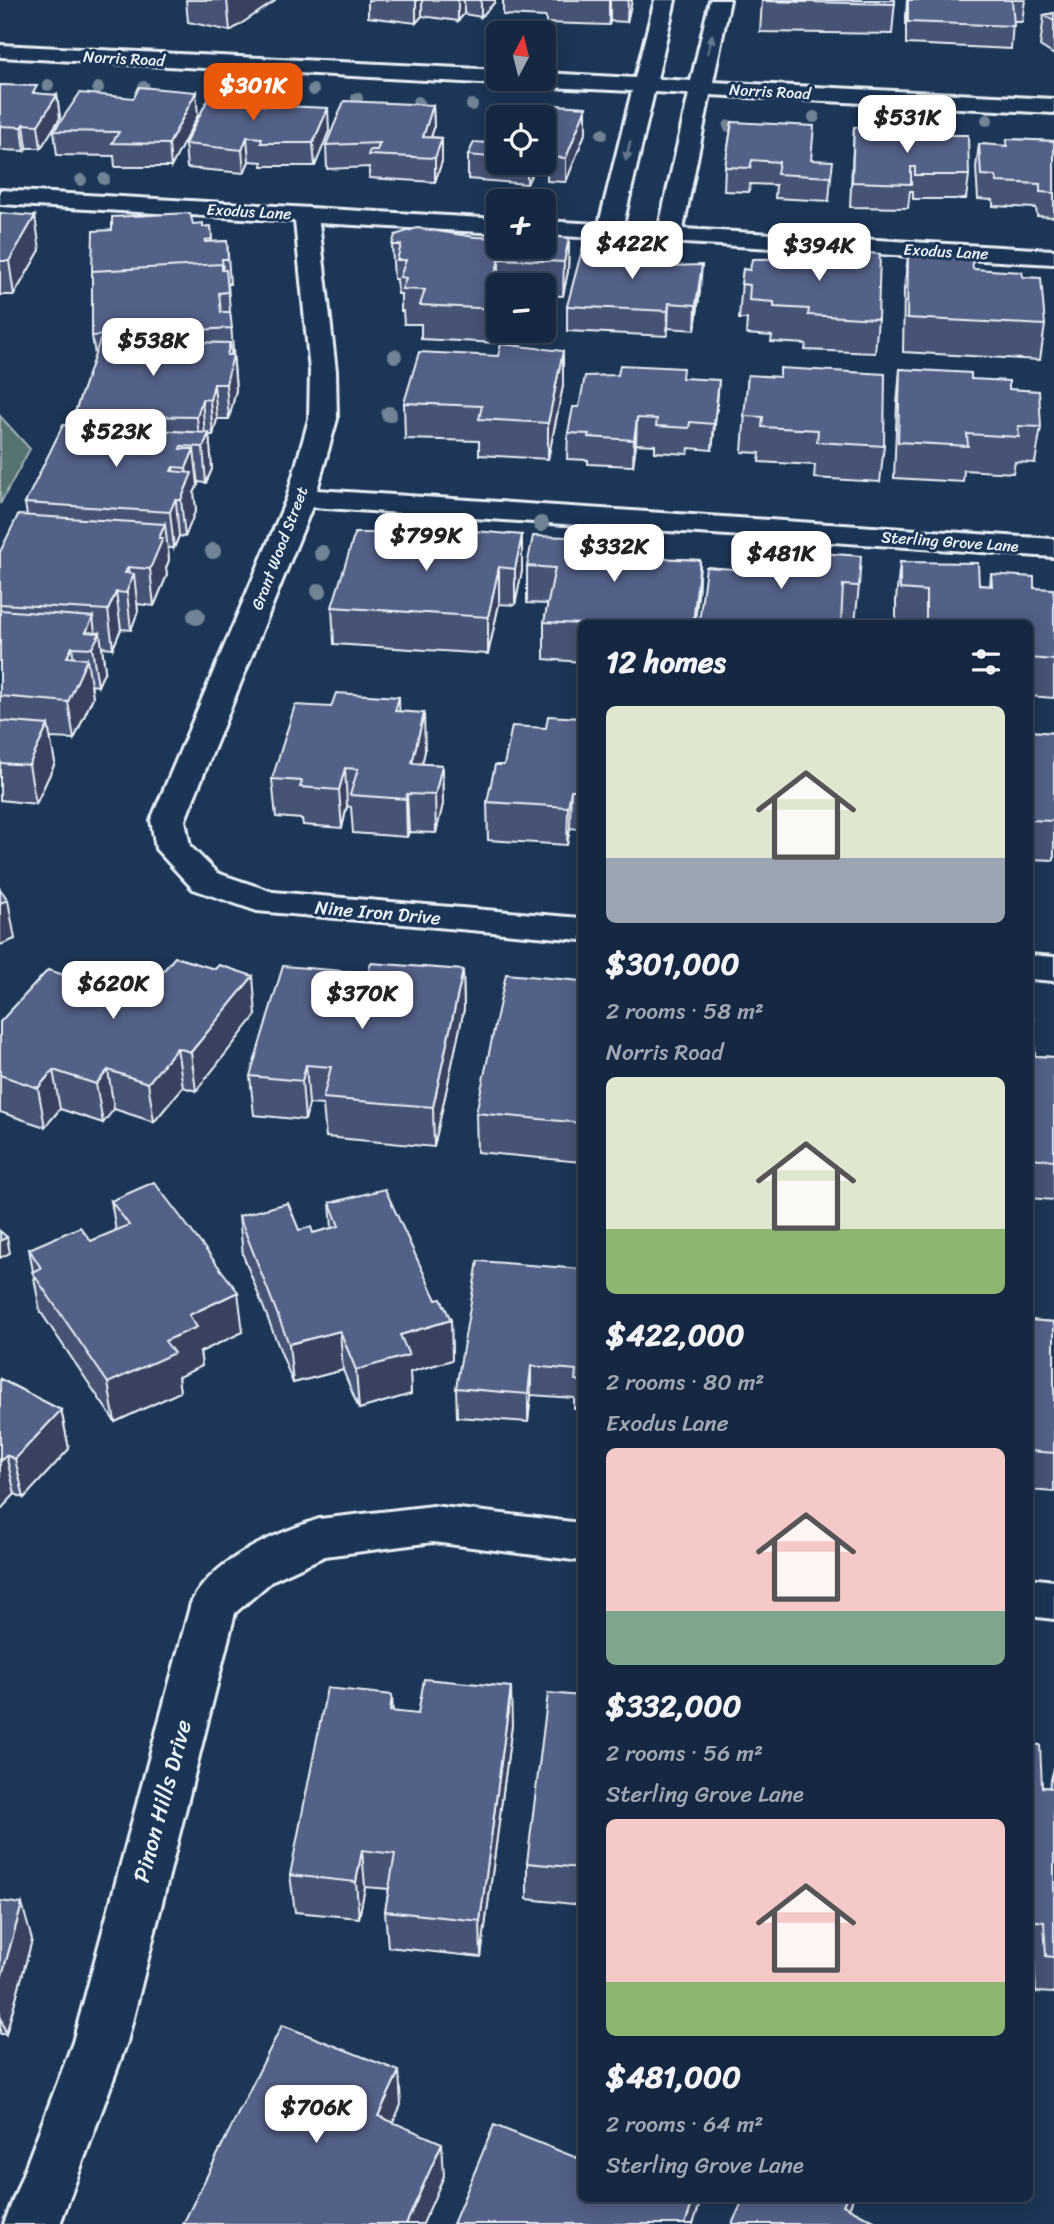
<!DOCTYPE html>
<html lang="en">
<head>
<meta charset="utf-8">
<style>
	:root { --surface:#162841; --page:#1f3048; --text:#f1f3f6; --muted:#9ea6b1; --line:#35445a; --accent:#ea580c }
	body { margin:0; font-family:Sriracha,sans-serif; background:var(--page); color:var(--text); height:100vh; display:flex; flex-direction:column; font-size:26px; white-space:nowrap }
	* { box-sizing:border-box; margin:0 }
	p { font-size:23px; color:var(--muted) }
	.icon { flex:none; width:38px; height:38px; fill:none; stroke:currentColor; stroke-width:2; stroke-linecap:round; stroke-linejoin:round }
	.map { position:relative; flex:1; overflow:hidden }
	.side { position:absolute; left:578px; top:620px; width:455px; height:1582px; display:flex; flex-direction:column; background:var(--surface); border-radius:10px; box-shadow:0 4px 18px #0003,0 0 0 2px var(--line) }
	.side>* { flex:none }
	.needle { width:46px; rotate:7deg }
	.tools { position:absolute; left:486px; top:21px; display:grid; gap:14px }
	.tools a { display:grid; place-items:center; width:70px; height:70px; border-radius:10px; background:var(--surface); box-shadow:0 4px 18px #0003,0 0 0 2px var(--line); font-size:35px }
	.price { position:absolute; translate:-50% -60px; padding:0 16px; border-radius:14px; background:#fff; color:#222; font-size:23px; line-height:46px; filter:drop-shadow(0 2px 4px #0008) }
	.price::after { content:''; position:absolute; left:50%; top:42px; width:21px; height:16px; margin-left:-10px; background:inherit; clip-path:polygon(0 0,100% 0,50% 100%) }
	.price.on { background:var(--accent); color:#fff }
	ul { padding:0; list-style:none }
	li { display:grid; align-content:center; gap:14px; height:371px; padding:0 28px }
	li span { display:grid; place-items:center; height:217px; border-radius:10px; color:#555 }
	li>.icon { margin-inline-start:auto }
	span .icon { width:126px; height:126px; fill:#fffc; stroke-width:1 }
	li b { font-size:30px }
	h2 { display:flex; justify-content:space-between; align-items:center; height:84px; padding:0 28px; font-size:30px }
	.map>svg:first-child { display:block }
</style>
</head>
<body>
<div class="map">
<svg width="1054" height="2224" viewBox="0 0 1054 2224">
	<rect width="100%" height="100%" fill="#1d3557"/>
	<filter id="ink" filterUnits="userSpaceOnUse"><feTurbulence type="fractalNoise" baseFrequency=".0143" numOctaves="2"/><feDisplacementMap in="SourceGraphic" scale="14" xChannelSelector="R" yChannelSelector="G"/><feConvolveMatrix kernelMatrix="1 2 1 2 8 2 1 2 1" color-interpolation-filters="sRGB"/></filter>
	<g filter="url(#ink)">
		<path fill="#577371" stroke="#a0b2b4" stroke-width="2" d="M0 416 30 449 0 504Z"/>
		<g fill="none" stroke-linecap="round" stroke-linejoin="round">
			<defs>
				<path id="minor" d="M655 0H675L657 79 691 81 710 0H730L713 82 1054 99V113L710 95 683 229 1054 250V264L544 235V221L599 224 632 91 528 86 517 79H544V73L635 78ZM654 92 689 94 659 227 623 225Z
					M0 45 499 70V79H509L499 84 0 57Z
					M0 190 499 219V233L319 223 336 371 337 419 317 490 1054 539V557L312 507 185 820 190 846 217 873 273 892 581 918V940L257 911 193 889 156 849 151 820 287 498 309 419 310 371 295 221 0 204Z
					M1029 955 1054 957V981L1029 979Z
					M433 1506 581 1523V1561L433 1542 325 1556 273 1580 235 1613 127 2042 60 2224H4L73 2042 191 1603C213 1559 275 1534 319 1519Z
					M1029 1578 1054 1581V1619L1029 1616Z"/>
			</defs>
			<use href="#minor" stroke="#e8f1f8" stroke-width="6"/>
			<use href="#minor" fill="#1d3557" fill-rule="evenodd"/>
		</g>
		<g fill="#718496">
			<circle cx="212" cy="81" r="6"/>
			<circle cx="48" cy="85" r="6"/>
			<circle cx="144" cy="87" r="6"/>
			<circle cx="98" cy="88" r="6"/>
			<circle cx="251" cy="90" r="6"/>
			<circle cx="313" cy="90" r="6"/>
			<circle cx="357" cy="98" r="6"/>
			<circle cx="418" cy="102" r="6"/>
			<circle cx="472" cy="105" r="6"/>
			<circle cx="814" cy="117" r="6"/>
			<circle cx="932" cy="119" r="6"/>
			<circle cx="987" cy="120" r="6"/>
			<circle cx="871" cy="122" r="6"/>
			<circle cx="729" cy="126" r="6"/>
			<circle cx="602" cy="134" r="6"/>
			<circle cx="104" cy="179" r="6"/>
			<circle cx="81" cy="180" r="6"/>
			<circle cx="395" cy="356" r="7"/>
			<circle cx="389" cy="414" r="8"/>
			<circle cx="541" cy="524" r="8"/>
			<circle cx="213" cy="551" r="8"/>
			<circle cx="322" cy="553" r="8"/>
			<circle cx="319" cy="591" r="8"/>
			<circle cx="196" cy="616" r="9"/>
		</g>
		<path fill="#475374" stroke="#e8f1f8" stroke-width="2" d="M186 0H275V1L230 31 188 22Z
			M368 0H495V2L481 17 464 14 458 21 422 16 416 23 368 17Z
			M503 0H632L627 22 610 21 609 25 546 23V17L503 15Z
			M762 0H895L892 34 760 32Z
			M907 0H1025L1022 22H1013L1011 49 906 44V15Z
			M1054 13V55L1040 46 1044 15Z
			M0 85 38 94 57 95 60 118 41 148H27L25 151 0 150Z
			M267 105 329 131 315 166H262V162L249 161 244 173 187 168 185 144Z
			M433 105 434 128 431 137 442 138V161L435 182 369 178V167L327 169 326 145Z
			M198 115 171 167H115L114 156 57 155 54 131Z
			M544 117 586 131 566 182 547 181V167H535L527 184 468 179V155L489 143 499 122V163H544Z
			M732 122 811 160 831 177 829 201 775 198 776 185 750 184 749 192 724 191 725 167Z
			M854 127 946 135 969 175 966 199H913V191H910L908 208 850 207Z
			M1007 139 1054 141V217L1037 216 1036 208 993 206V200L978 199 976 168 979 144 1006 146Z
			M0 213 40 250 14 295H0Z
			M193 224 203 227 211 226 212 242 227 241 230 284H228L236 390 229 419H217L213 435H209L212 469 206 483 197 482 198 485 194 493 196 509 185 537 179 536 174 548H168L169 560 166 568 167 575 154 606 137 604 138 611 131 630 121 629 113 648 102 647 105 670 98 686 91 685 93 697 74 739 50 738 55 763 36 804 0 800V552L27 516 25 503 76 426 74 415 95 355 92 336Z
			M475 237 499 238H569L568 271 563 296 544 295V285H499V331H500L497 343 421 339V324H404L403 311H401V294H398L397 279H394L392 245Z
			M908 256 973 269 1023 277 1045 325 1040 360 903 352 904 289Z
			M668 266 700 290 695 330 668 328 667 336 567 331V306Z
			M743 269 878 319 875 353 805 350 806 344 771 342 772 336 746 334 747 319H739Z
			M900 369 971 379 1009 389 1041 427 1035 463 1015 462 1013 473 964 470 963 482 894 478 897 404Z
			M748 375 884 446 880 482 814 478 815 465 759 462 760 453 742 452Z
			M682 378 717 406 712 450 689 448 688 454 655 452V445L636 444 633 466 588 464V460L567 459 568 433 579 407Z
			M563 386 548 459 479 455V441L405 439 404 403Z
			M522 535V571L515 605 499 604 488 654 334 644 332 607 397 544 437 547Z
			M606 556 700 560 698 596 581 623V662L544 659V622L548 604 527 603V566Z
			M900 562 979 585 990 586 991 574 1034 588 1054 598V698L1029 696V623H896V599Z
			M706 567 859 586 855 623 841 622Z
			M399 712 425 751 422 764 442 765 443 804 436 833 409 832 407 837 353 833 351 807 347 806 342 828 303 825 302 819 276 817 272 779Z
			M581 718V829L570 828 567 845 488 840 487 802 504 765 546 728Z
			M1029 731 1054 733V860L1029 859Z
			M463 970 464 1009 434 1147 326 1137 323 1105 309 1104 305 1120 254 1115 250 1076 368 973Z
			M81 980 256 1015 196 1091 183 1087 154 1122 114 1109 103 1123 60 1109 45 1127 0 1112V1022Z
			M581 981V1162L477 1152 476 1113Z
			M1029 1018 1035 1056 1054 1057V1200L1029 1198Z
			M111 1201 243 1332 200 1352 202 1366 178 1377 180 1392 115 1422 40 1311 29 1249 91 1241 116 1231Z
			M330 1203 436 1300 451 1320 452 1360 410 1372 411 1394 359 1409 343 1370 293 1383 243 1255 239 1216 313 1233 332 1228Z
			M581 1269V1409H574V1398L531 1395 528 1422 457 1417 456 1388Z
			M1029 1320 1054 1322V1492L1029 1490Z
			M0 1379 61 1410 69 1449 24 1498 15 1494 0 1510Z
			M581 1696V1905L527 1899V1863Z
			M393 1712 512 1725 481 1957 388 1947 385 1911 389 1889 365 1887 359 1918 295 1912 290 1875Z
			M1029 1744 1042 1787 1049 1788 1054 1768V1993L1036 1992 1034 1958 1029 1957Z
			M0 1901 32 1940 6 2034H0Z"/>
		<path fill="#39435e" stroke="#e8f1f8" stroke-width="2" d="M227 0H275V1L230 31Z
			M416 0H422V16L416 23Z
			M458 0H464V14L458 21Z
			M481 0H495V2L481 17Z
			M609 0H610V21L609 25Z
			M628 0H632L627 22Z
			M196 92 198 115 171 167 169 144Z
			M57 95 60 118 41 148 38 125Z
			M266 95 268 118 261 105Z
			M433 105 434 128 424 157 423 137Z
			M586 107V131L566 182V158Z
			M328 108 329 131 315 166 313 143Z
			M24 124 27 148 25 151 22 127Z
			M247 137 249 161 244 173 242 150Z
			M442 138V161L435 182V158Z
			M527 163H535V167L527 184Z
			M35 216 40 250 14 295 9 261Z
			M569 238 568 271 563 296 564 262Z
			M499 259V294L492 287Z
			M702 265 700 290 695 330 696 305Z
			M499 300V331H500L497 343V309Z
			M669 303 668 328 667 336 668 311Z
			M230 343 232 360 233 355 236 390 229 419 226 384 227 355Z
			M563 351V386L548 459V423Z
			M719 380 717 406 712 450 714 424Z
			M214 384 217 419 213 435 210 400Z
			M202 399 205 435 200 447 197 417Z
			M637 418 636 444 633 466 634 440Z
			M209 433 212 469 206 483 203 447Z
			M194 449 198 485 194 493 196 509 185 537 181 500 188 483 186 468Z
			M173 467 179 536 174 548 170 512 171 471Z
			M165 524 169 560 166 568 167 575 154 606 150 569 159 538Z
			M522 535V571L515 605V569Z
			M700 560 698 596 695 623H693Z
			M128 567 130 584 134 574 138 611 131 630 125 573Z
			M499 567V604L488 654V617Z
			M116 592 121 629 113 648 108 610Z
			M93 617 96 640 100 633 105 670 98 686 92 648 86 632Z
			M72 647 77 681 87 659 93 697 74 739 68 702 67 657Z
			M399 697 400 735 395 711Z
			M424 713 425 751 415 794 412 763Z
			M48 725 55 763 36 804 29 765Z
			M442 765 443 804 436 833 435 795Z
			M345 768 347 806 342 828 339 790Z
			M571 790 570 828 567 845 568 807Z
			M407 794 409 832 407 837 406 799Z
			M0 890 8 900 15 939 0 945Z
			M463 970 464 1009 434 1147 433 1107Z
			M253 976 256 1015 196 1091 191 1052Z
			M177 1048 183 1087 154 1122 148 1083Z
			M306 1065 309 1104 305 1120 302 1081Z
			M53 1070 60 1109 45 1127 38 1088Z
			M108 1070 114 1109 103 1123 96 1084Z
			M7 1237 10 1253 0 1258V1241Z
			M238 1292 243 1332 200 1352 202 1366 178 1377 180 1392 115 1422 108 1383 165 1341 189 1315Z
			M451 1320 452 1360 410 1372 411 1394 359 1409 356 1370 400 1335Z
			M340 1331 343 1370 293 1383 289 1344Z
			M531 1366V1395L528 1422V1394Z
			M61 1410 69 1449 24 1498 15 1459Z
			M6 1455 15 1494 0 1510V1462Z
			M511 1687 512 1725 481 1957 480 1921Z
			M392 1695 394 1733 390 1711Z
			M362 1850 365 1887 359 1918 356 1882Z
			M22 1904 32 1940 6 2034 0 2015V1982Z
			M399 2071 401 2105 381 2150 378 2116Z
			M442 2143 444 2176 423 2224H406Z
			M694 2198H702L693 2224H685Z
			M846 2198H853L851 2204 842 2224 843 2205Z"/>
		<path fill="#526087" stroke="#e8f1f8" stroke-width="2" d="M762 0H895V4L762 1Z
			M908 0H1012L1014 26 908 22Z
			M1054 13V21L1044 15Z
			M0 85 37 86 33 93 57 95 38 125 24 124 22 127 0 126Z
			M139 87 196 92 169 144 112 143 119 132 54 131 80 93 134 98Z
			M210 95H266L261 105 328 108 313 143H261L262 138 247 137 242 150 185 144Z
			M344 101 433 105 423 137 442 138 435 158 368 155 370 150H377L380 143 326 145Z
			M555 105 586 107 566 158 547 157 553 144 544 143V117H501L504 109 552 112Z
			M499 122V158L468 155 474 142 489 143Z
			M732 122 814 126 811 160 833 161 831 177 777 174 779 162 752 160 750 168 725 167Z
			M854 127 946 131V135H968L969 175H915V167H911V184L852 182Z
			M1007 139 1054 141V193L1040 192V184L997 182 996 176 981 175 979 144 1007 146Z
			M0 213 35 216 9 261H0Z
			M190 213 193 224 203 223V227L211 226 212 239 205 240V242L227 241 228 259H222L223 268 222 264 92 271 93 231 112 230V217Z
			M417 228 475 237 499 238V247H544V236L569 238 564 262 499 259 492 287H499V300L497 309 420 305 425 290 402 289 406 278 400 277 406 260H397L401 245H392L395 235Z
			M583 246 645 248 644 257 668 259V266L702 265 696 305 669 303 668 311 567 306Z
			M816 249 880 254 878 319 808 315 809 309 774 307V302L749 300 750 285 741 284 743 269 750 270 752 259 816 258Z
			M908 256 972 258 973 269 1022 272 1023 277 1041 278 1045 325 907 318Z
			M222 264V270H226L228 292 219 293 221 312H230L232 328 92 336V271Z
			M100 340 230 343 227 355H233L226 384H214L210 400 202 399 197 417 74 415Z
			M501 344 563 351 548 423 479 419 482 406 404 403 419 352 498 356Z
			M620 365 683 368 682 378 719 380 714 424 690 422 689 428 656 426 657 419 637 418 634 440 588 437 589 434 568 433 573 407H579L585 376 618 375Z
			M780 368 885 374 884 446 817 442 818 430 762 427 763 417 744 416 748 375 780 377Z
			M900 369 971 373V379L1009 381V389L1039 391 1041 427 1018 426 1019 437 967 434 968 446 898 442Z
			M63 425 209 433 203 447 181 446 180 449H194L186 468 173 467 171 471 192 473 181 500H175L170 512 25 503Z
			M18 515 165 524 159 538H163L150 569 128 567 125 573 134 574 126 593 116 592 108 610 0 604V552Z
			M441 528 522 535 515 569 499 567 488 617 332 607 355 533H396L394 544 437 547Z
			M533 536 607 538 604 556 700 560 693 623H581V624L544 622 555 568 527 566Z
			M778 550 861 556 859 586 843 585 841 623H699L706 567 776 572Z
			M900 562 978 563 979 585 992 586 991 574 1034 577V588L1053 589 1054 598V660L1029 658V623H926V591L900 589Z
			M0 610 93 617 86 632 100 633 92 648 72 647 67 657 87 659 68 702 0 696Z
			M336 693 399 697 395 711 424 713 412 763 442 765 435 795 407 794 406 799 350 795 358 769 345 768 339 790 300 787 302 781 272 779 295 705 331 707Z
			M548 716 581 718V790H571L568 807 487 802 495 765H504L512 726 546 728Z
			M0 721 48 725 29 765 0 763Z
			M1029 731 1054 733V821L1029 820Z
			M0 889 8 900 0 903Z
			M175 957 215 969 219 965 253 976 191 1052 177 1048 148 1083 108 1070 96 1084 53 1070 38 1088 0 1075V1022L48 970 81 980 95 964 154 982Z
			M371 963 463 970 433 1107 323 1098 331 1067 306 1065 302 1081 250 1076 283 966 368 973Z
			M506 974 581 981V1123L476 1113Z
			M1029 1018 1034 1019 1035 1056 1054 1057V1160L1029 1158Z
			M154 1182 238 1292 189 1315 197 1327 165 1341 174 1353 108 1383 32 1272 41 1268 29 1249 80 1227 91 1241 129 1225 111 1201Z
			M385 1189 436 1300 441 1299 451 1320 400 1335 409 1355 356 1370 340 1331 289 1344 239 1216 288 1203 299 1230 311 1227 313 1233 339 1226 330 1203Z
			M0 1231 7 1237 0 1241Z
			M478 1261 581 1269V1381L575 1380 576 1370 531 1366 528 1394 456 1388Z
			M1029 1320 1054 1322V1453L1029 1451Z
			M0 1379 61 1410 15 1459 6 1455 0 1462Z
			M424 1679 511 1687 480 1921 385 1911 395 1854 362 1850 356 1882 290 1875 327 1688 392 1695 390 1711 418 1714Z
			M548 1693 581 1696V1868L527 1863Z
			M1029 1744 1040 1745 1042 1787 1054 1788V1957L1046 1956 1044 1922 1029 1920Z
			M0 1901 22 1904 0 1982Z
			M282 2025 399 2071 378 2116 442 2143 406 2224H183Z
			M494 2125 577 2158 581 2148V2198H694L685 2224H453Z
			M744 2198H846L843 2205 880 2224H732Z"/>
		<defs><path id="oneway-solid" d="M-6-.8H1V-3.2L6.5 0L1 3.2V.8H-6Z" transform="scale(1.75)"/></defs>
		<g fill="#64778f">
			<use href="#oneway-solid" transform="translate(710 44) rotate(-76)"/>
			<use href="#oneway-solid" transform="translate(628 151) rotate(103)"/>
		</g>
	</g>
	<g text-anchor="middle" stroke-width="6" stroke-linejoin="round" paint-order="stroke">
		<g font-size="16" fill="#e8f1f8" stroke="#1d3557">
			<text transform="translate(124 58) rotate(3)" y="6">Norris Road</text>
			<text transform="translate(770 91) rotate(3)" y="6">Norris Road</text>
			<text transform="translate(249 211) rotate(3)" y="6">Exodus Lane</text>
			<text transform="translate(946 251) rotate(3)" y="6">Exodus Lane</text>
			<text transform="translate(950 541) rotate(4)" y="6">Sterling Grove Lane</text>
			<text transform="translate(279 548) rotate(-69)" y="6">Grant Wood Street</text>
		</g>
		<g font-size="19" fill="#e8f1f8" stroke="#1d3557">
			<text transform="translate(378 912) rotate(5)" y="7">Nine Iron Drive</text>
		</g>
		<g font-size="23" fill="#e8f1f8" stroke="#1d3557">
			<text transform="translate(162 1801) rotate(-75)" y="8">Pinon Hills Drive</text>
		</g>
	</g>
</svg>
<div class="tools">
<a><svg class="needle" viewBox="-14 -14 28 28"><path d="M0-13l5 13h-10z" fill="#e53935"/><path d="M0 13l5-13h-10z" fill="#9ea6b1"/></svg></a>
<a><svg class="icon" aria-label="locate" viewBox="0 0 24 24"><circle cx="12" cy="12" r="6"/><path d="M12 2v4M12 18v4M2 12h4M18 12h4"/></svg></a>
<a>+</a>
<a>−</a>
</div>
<b class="price on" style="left:253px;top:123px">$301K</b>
<b class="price" style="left:907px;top:155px">$531K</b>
<b class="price" style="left:632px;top:281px">$422K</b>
<b class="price" style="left:819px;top:283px">$394K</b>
<b class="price" style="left:153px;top:378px">$538K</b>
<b class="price" style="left:116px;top:469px">$523K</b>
<b class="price" style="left:426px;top:573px">$799K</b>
<b class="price" style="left:614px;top:584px">$332K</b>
<b class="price" style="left:781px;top:591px">$481K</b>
<b class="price" style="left:113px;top:1021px">$620K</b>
<b class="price" style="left:362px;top:1031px">$370K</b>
<b class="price" style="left:316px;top:2145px">$706K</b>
<section class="side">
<h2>12 homes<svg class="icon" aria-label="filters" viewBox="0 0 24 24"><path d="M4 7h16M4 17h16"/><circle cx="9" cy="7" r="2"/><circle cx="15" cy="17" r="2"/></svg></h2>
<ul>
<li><span style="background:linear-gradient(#dfe7d0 70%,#9aa5b1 0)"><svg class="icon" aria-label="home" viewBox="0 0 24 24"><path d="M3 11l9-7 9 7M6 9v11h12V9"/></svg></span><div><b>$301,000</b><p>2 rooms · 58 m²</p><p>Norris Road</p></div></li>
<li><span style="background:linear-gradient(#dfe7d0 70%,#8fb573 0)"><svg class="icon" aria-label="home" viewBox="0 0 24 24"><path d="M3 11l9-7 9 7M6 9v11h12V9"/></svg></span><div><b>$422,000</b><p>2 rooms · 80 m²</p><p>Exodus Lane</p></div></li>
<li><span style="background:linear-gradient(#f6c9c9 75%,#7fa58c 0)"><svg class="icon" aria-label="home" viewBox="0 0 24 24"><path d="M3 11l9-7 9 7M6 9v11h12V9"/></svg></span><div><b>$332,000</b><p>2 rooms · 56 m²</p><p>Sterling Grove Lane</p></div></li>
<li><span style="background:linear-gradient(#f6c9c9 75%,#8fb573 0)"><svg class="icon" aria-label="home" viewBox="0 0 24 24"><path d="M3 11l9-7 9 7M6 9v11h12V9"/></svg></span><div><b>$481,000</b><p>2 rooms · 64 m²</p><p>Sterling Grove Lane</p></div></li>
</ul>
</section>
</div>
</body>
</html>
